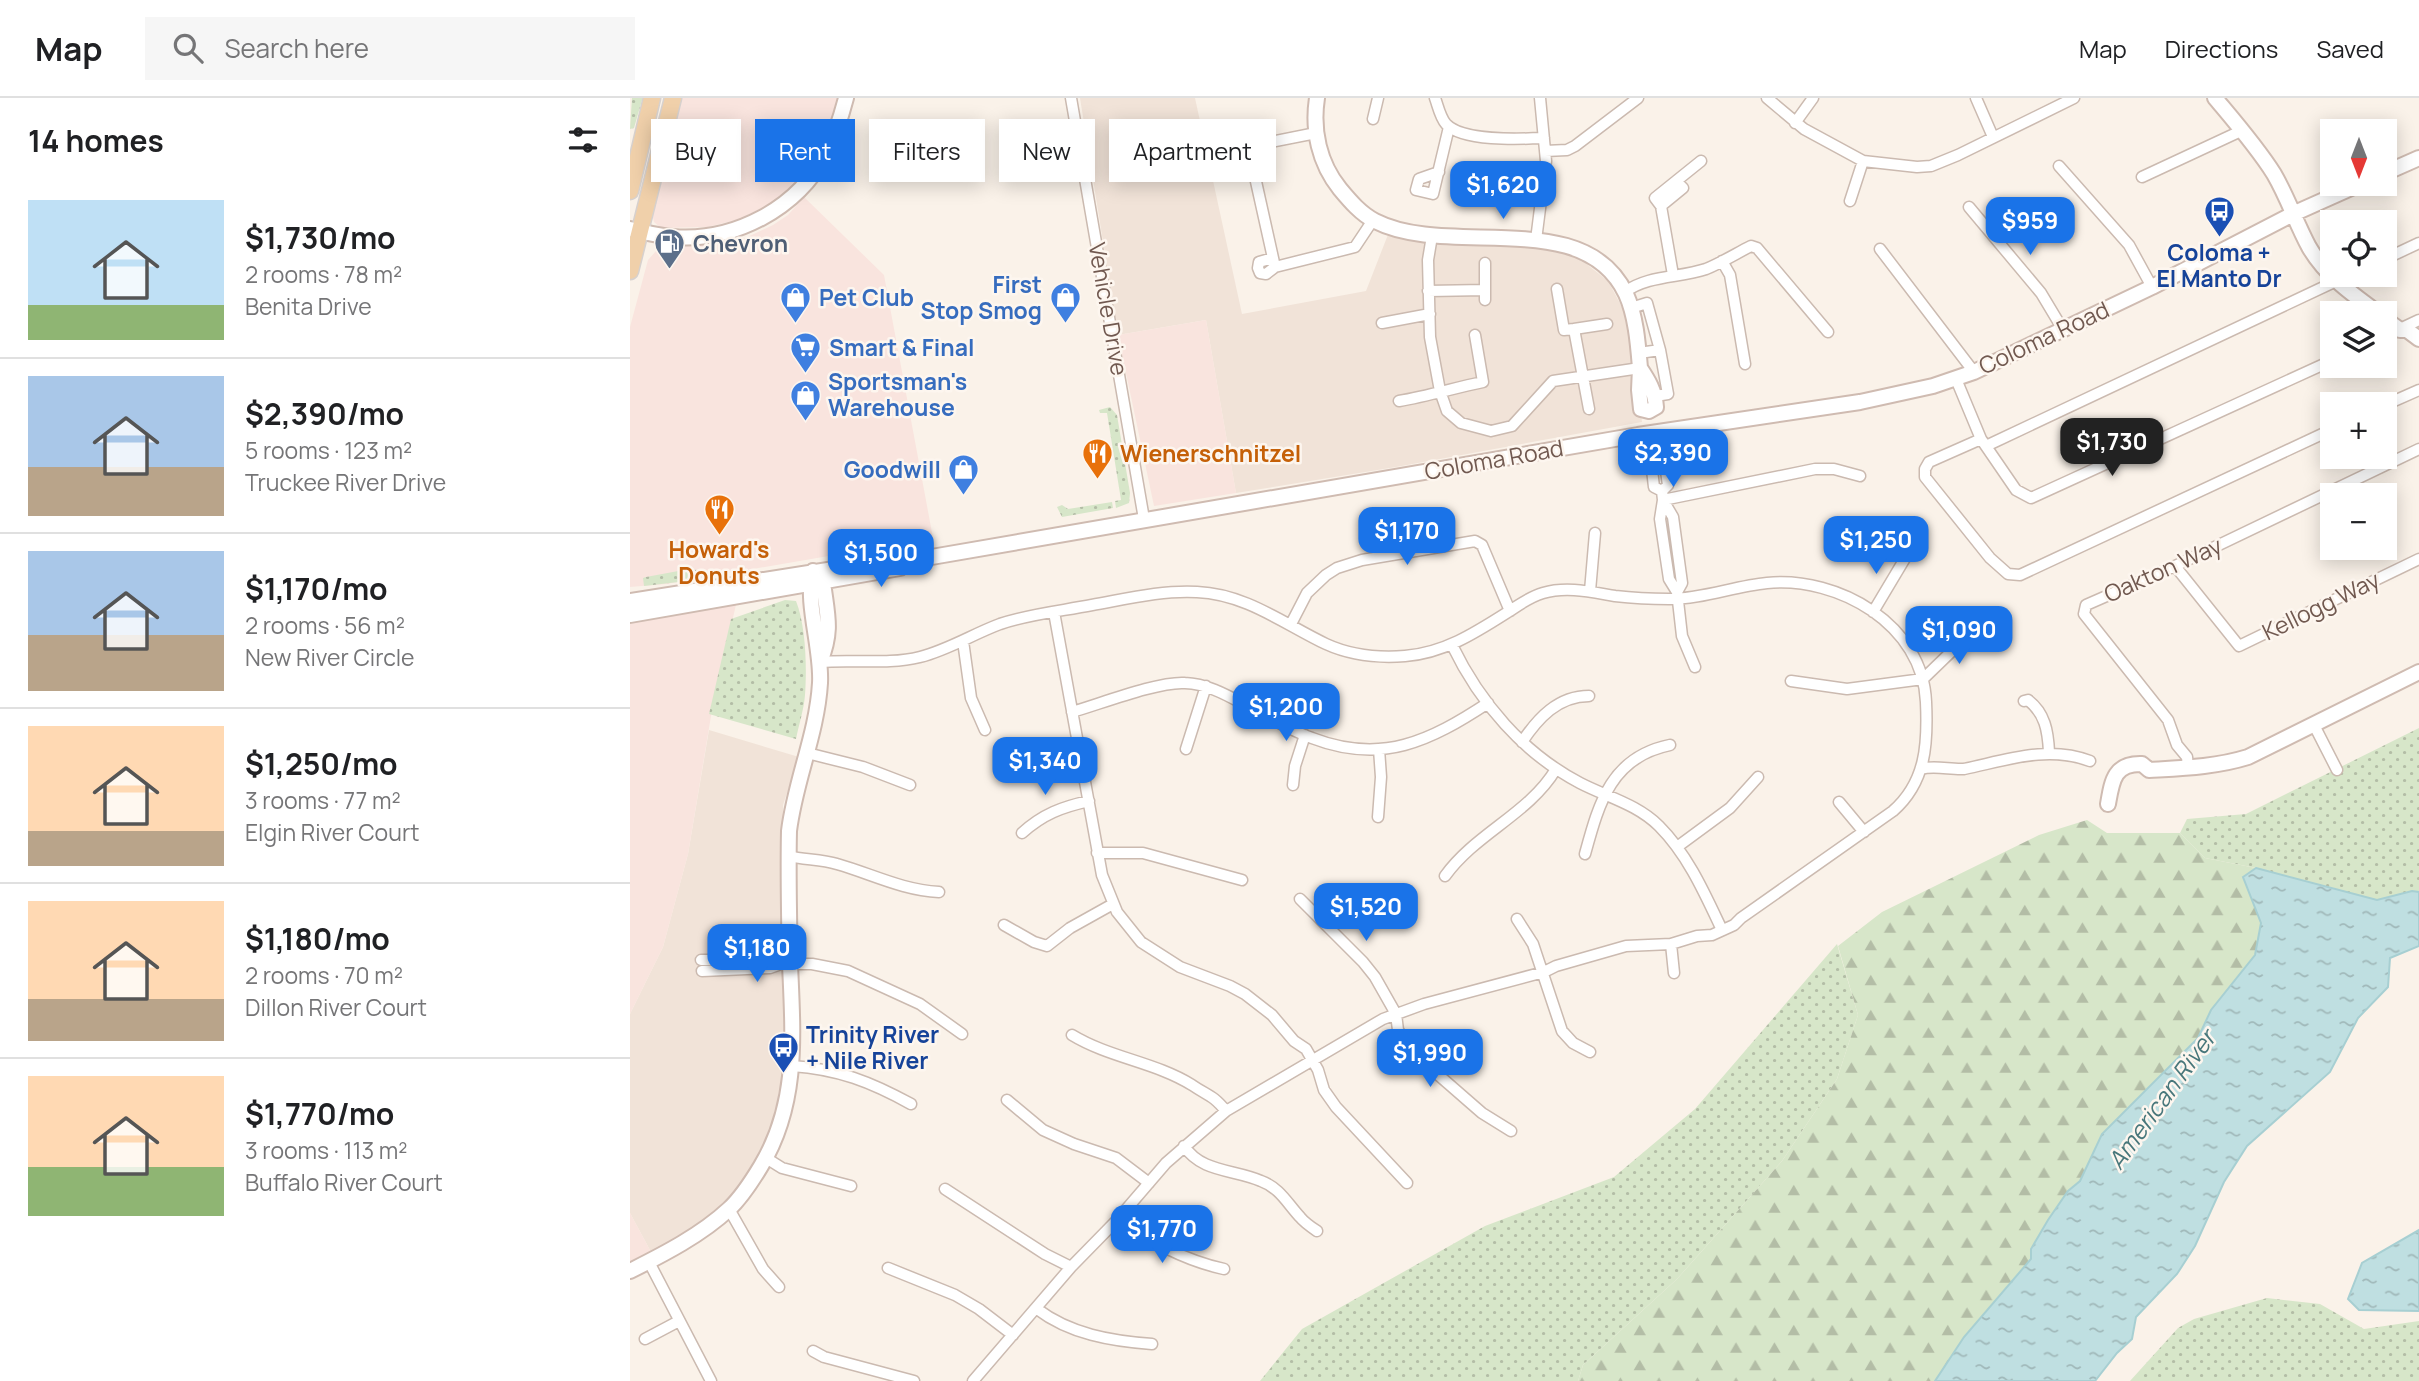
<!DOCTYPE html>
<html lang="en">
<head>
<meta charset="utf-8">
<style>
	:root { --surface:#fff; --page:#f6f6f6; --text:#202124; --muted:#757577; --line:#e0e0e0; --accent:#1a73e8 }
	body { margin:0; font-family:Manrope,sans-serif; background:var(--page); color:var(--text); height:100vh; display:flex; flex-direction:column; font-size:26px; white-space:nowrap }
	* { box-sizing:border-box; margin:0 }
	p { font-size:23px; color:var(--muted) }
	.icon { flex:none; width:38px; height:38px; fill:none; stroke:currentColor; stroke-width:2; stroke-linecap:round; stroke-linejoin:round }
	.map { position:relative; flex:1; overflow:hidden }
	.details { display:flex; flex-direction:column; background:var(--surface); width:630px }
	.details>* { flex:none }
	.top-card { position:absolute; left:21px; top:21px; width:665px; height:63px; display:flex; gap:14px }
	.needle { width:46px; rotate:180deg }
	.controls { position:absolute; left:1690px; top:21px; display:grid; gap:14px }
	.controls a { display:grid; place-items:center; width:77px; height:77px; border-radius:0px; background:var(--surface); box-shadow:0 4px 18px #0003; font-size:35px }
	.price { position:absolute; translate:-50% -60px; padding:0 16px; border-radius:14px; background:var(--accent); color:#fff; font-size:23px; line-height:46px; filter:drop-shadow(0 2px 4px #0008) }
	.price::after { content:''; position:absolute; left:50%; top:42px; width:21px; height:16px; margin-left:-10px; background:inherit; clip-path:polygon(0 0,100% 0,50% 100%) }
	.price.current { background:#222; color:#fff }
	ul { padding:0; list-style:none }
	li { display:flex; align-items:center; gap:21px; height:175px; padding:0 28px }
	li+li { border-top:2px solid var(--line) }
	li span { display:grid; place-items:center; flex:none; width:196px; height:140px; border-radius:0px; color:#555 }
	li>.icon { margin-inline-start:auto }
	span .icon { width:84px; height:84px; fill:#fffc; stroke-width:1 }
	li b { font-size:30px }
	h2 { display:flex; justify-content:space-between; align-items:center; height:84px; padding:0 28px; font-size:30px }
	.chip { padding:0 24px; border-radius:0px; background:var(--surface); box-shadow:0 4px 18px #0003; font-size:24px; line-height:63px }
	.chip.current { background:var(--accent); color:#fff }
	header { display:flex; align-items:center; gap:42px; box-sizing:border-box; height:98px; padding:0 35px; background:var(--surface); border-bottom:2px solid var(--line) }
	header strong { font-size:33px }
	nav { display:flex; gap:38px; margin-inline-start:auto; font-size:24px }
	.search { width:490px; height:63px; background:var(--page); display:flex; align-items:center; gap:18px; box-sizing:border-box; padding:0 24px; border-radius:0px; color:var(--muted); font-size:26px }
	main { display:flex; flex:1; min-height:0 }
	.map>svg:first-child { display:block }
</style>
</head>
<body>
<header>
<strong>Map</strong>
<div class="search"><svg class="icon" aria-label="search" viewBox="0 0 24 24"><circle cx="10" cy="10" r="6"/><path d="M15 15l6 6"/></svg>Search here</div>
<nav><a>Map</a><a>Directions</a><a>Saved</a></nav>
</header>
<main>
<section class="details">
<h2>14 homes<svg class="icon" aria-label="filters" viewBox="0 0 24 24"><path d="M4 7h16M4 17h16"/><circle cx="9" cy="7" r="2"/><circle cx="15" cy="17" r="2"/></svg></h2>
<ul>
<li><span style="background:linear-gradient(#bfe0f5 75%,#8fb573 0)"><svg class="icon" aria-label="home" viewBox="0 0 24 24"><path d="M3 11l9-7 9 7M6 9v11h12V9"/></svg></span><div><b>$1,730/mo</b><p>2 rooms · 78 m²</p><p>Benita Drive</p></div></li>
<li><span style="background:linear-gradient(#a9c7e8 65%,#b9a48a 0)"><svg class="icon" aria-label="home" viewBox="0 0 24 24"><path d="M3 11l9-7 9 7M6 9v11h12V9"/></svg></span><div><b>$2,390/mo</b><p>5 rooms · 123 m²</p><p>Truckee River Drive</p></div></li>
<li><span style="background:linear-gradient(#a9c7e8 60%,#b9a48a 0)"><svg class="icon" aria-label="home" viewBox="0 0 24 24"><path d="M3 11l9-7 9 7M6 9v11h12V9"/></svg></span><div><b>$1,170/mo</b><p>2 rooms · 56 m²</p><p>New River Circle</p></div></li>
<li><span style="background:linear-gradient(#ffd9b3 75%,#b9a48a 0)"><svg class="icon" aria-label="home" viewBox="0 0 24 24"><path d="M3 11l9-7 9 7M6 9v11h12V9"/></svg></span><div><b>$1,250/mo</b><p>3 rooms · 77 m²</p><p>Elgin River Court</p></div></li>
<li><span style="background:linear-gradient(#ffd9b3 70%,#b9a48a 0)"><svg class="icon" aria-label="home" viewBox="0 0 24 24"><path d="M3 11l9-7 9 7M6 9v11h12V9"/></svg></span><div><b>$1,180/mo</b><p>2 rooms · 70 m²</p><p>Dillon River Court</p></div></li>
<li><span style="background:linear-gradient(#ffd9b3 65%,#8fb573 0)"><svg class="icon" aria-label="home" viewBox="0 0 24 24"><path d="M3 11l9-7 9 7M6 9v11h12V9"/></svg></span><div><b>$1,770/mo</b><p>3 rooms · 113 m²</p><p>Buffalo River Court</p></div></li>
</ul>
</section>
<div class="map">
<svg width="1789" height="1283" viewBox="0 0 1789 1283">
	<defs>
		<pattern id="grass-dots" width="8" height="8" patternUnits="userSpaceOnUse" patternTransform="scale(1.75)"><rect width="8" height="8" fill="#d7e6c9"/><path d="M2 2h.1M6 6h.1" fill="none" stroke="#b3bda6" stroke-width="1.8" stroke-linecap="round"/></pattern>
		<pattern id="forest-firs" width="22" height="20" patternUnits="userSpaceOnUse" patternTransform="scale(1.75)"><rect width="22" height="20" fill="#d7e6c9"/><path d="M5 1l3.5 6h-7zM16 11l3.5 6h-7z" fill="#b3bda6"/></pattern>
		<pattern id="water-ripples" width="26" height="14" patternUnits="userSpaceOnUse" patternTransform="scale(1.75)"><rect width="26" height="14" fill="#bfdfe1"/><path d="M2 4q2-2 4 0t4 0M15 11q2-2 4 0t4 0" fill="none" stroke="#a0b8b9"/></pattern>
	</defs>
	<rect width="100%" height="100%" fill="#faf2e9"/>
	<path fill="#f1e3d8" d="M450 0H565L612 216 736 193 759 134 792 143 828 147H900L944 156 978 183 1000 224 1012 324 766 369 606 395 576 222 488 237Z
		M79 632 169 659 153 707 157 982 145 1025 132 1055 103 1100 69 1126 21 1154 0 1115V916L33 849 58 756Z"/>
	<path fill="#f9e4de" d="M51 0H208L198 33 175 74 147 102 110 121 78 129 31 130 24 124 22 115Z
		M174 99 254 177 303 440 36 486 0 489V229L18 162 26 153 32 152 33 147H75L113 141 143 127 158 117Z
		M576 222 606 395 524 408 488 237Z
		M107 502 81 618 58 756 33 849 0 916V521Z
		M0 1115 21 1154 0 1165Z"/>
	<path fill="url(#grass-dots)" d="M2 0H12V2L4 30 0 31Z
		M480 309 487 317 500 395 499 405 486 410 485 403 491 402 477 315H470L469 312Z
		M482 404 483 410 432 419 427 409 432 407 438 411Z
		M59 471 67 472 66 482 14 488 13 480 16 479Z
		M155 502 166 503C176 528 177 570 175 597 174 611 169 626 166 641L79 616 101 521Z
		M1789 630V794L1782 793 1747 802 1626 770 1575 760 1550 735 1557 721 1616 716Z
		M1207 846 1228 917 1207 981 1152 1063 1047 1181 953 1267 948 1283H630L672 1231 855 1128 984 1079 1065 1011Z
		M1637 1200 1690 1206 1734 1231 1789 1223V1283H1500L1548 1230 1564 1221Z"/>
	<path fill="url(#forest-firs)" d="M1457 722 1477 735H1550L1575 760 1626 770 1613 779 1631 825 1625 857 1581 912 1569 940 1472 1036 1450 1083 1438 1093 1418 1122 1402 1151 1401 1161 1334 1239 1305 1283H948L953 1267 1047 1181 1152 1063 1207 981 1228 917 1208 848 1252 814 1409 737Z"/>
	<path fill="url(#water-ripples)" stroke="#a7cfd2" stroke-width="2" d="M1626 770 1747 802 1782 793 1789 794V848L1760 860 1758 889 1728 920 1700 974 1617 1048 1594 1084 1565 1148 1547 1176 1506 1219 1502 1241 1487 1255 1465 1283H1305L1334 1239 1401 1161V1151L1418 1122 1438 1093 1450 1083 1472 1036 1568 940 1581 912 1625 857 1631 825 1613 779Z
		M1789 1132V1213L1729 1212 1718 1201 1732 1165Z"/>
	<g fill="none" stroke-linecap="round" stroke-linejoin="round">
		<defs>
			<path id="street" d="M441 0 514 421
				M805 0C808 8 810 19 816 26 833 44 891 41 914 40
				M1137 0 1174 31 1233 63 1287 69 1301 68 1328 57 1444 0
				M1346 0 1363 39
				M743 21 748 0
				M1165 25 1183 0
				M686 35 625 47 619 52 645 169 725 149 743 122
				M915 53 937 52 945 48 1008 0
				M1429 68 1499 147 1522 189
				M809 74 789 81 786 92 803 96 819 29
				M1512 79 1613 32
				M1220 103 1233 63
				M1031 108 1053 90 1046 83
				M1339 109 1411 195 1432 230
				M802 138 798 162 800 239 810 293 817 313 831 325 861 333 882 328 923 283 1010 270
				M906 142 916 63 910 0
				M1250 151 1344 274
				M643 160 629 164 628 170 630 175 636 176 645 169
				M1755 161 1789 145
				M1092 163 1100 177 1115 266
				M1043 177 1031 108 1025 100 1071 63
				M927 191 934 232 944 231 959 311
				M798 193 855 192
				M995 194C1018 177 1049 180 1076 171 1091 165 1107 155 1121 148L1127 150 1198 234
				M855 202V165
				M1001 210 1017 205 1030 252 1038 296 1025 298
				M752 225 800 216
				M944 231 977 226
				M1755 238 1789 222
				M1009 255 1030 252
				M1326 281 1351 341 1386 392 1401 400 1703 262
				M769 303C798 298 824 290 853 284L845 237
				M1755 307 1789 292
				M1024 335 1027 356 1034 359 1038 387 1032 393 1033 402 1185 371H1204L1230 378
				M1351 341 1299 364 1295 371V379L1360 460 1378 476 1390 477 1703 331
				M1356 348 1719 177
				M1027 356 1021 363 1024 389 1032 393
				M1545 468 1609 548 1789 461
				M960 493 965 435
				M1047 494 1052 485 1043 419 1033 402 1030 421 1039 481 1047 494 1052 538 1065 569
				M424 514 472 777 487 814 511 844 550 869 600 888 615 896 642 917 664 943 676 951 688 972 694 992 706 1009 777 1085
				M1243 514 1277 457
				M661 526 677 495 696 477 707 470 732 462 845 443 852 447 880 513
				M333 543 341 600 355 632
				M822 547C850 605 893 655 950 685 977 699 1007 706 1029 728 1058 757 1075 796 1092 832
				M190 564C223 561 258 567 290 559 318 552 343 536 370 526 399 516 431 513 462 507 496 501 532 492 567 494 616 496 654 526 696 546 720 557 749 560 775 558 814 555 845 535 878 514 889 507 899 499 913 495 937 488 961 494 985 498 1002 500 1021 501 1039 501 1072 501 1105 488 1137 485 1209 478 1293 527 1296 604 1298 646 1296 684 1263 713L1111 820 1104 827 1082 837 1067 838 1041 846 996 848 926 868 914 874 794 906 753 921 596 1013 536 1065 487 1122 441 1169 343 1283
				M1161 583 1217 591 1293 581 1323 552 1338 532
				M1394 603 1398 602C1415 615 1418 633 1419 654
				M442 614C470 606 529 583 555 585 581 586 603 601 625 612 644 622 662 633 682 640 752 667 800 643 858 605
				M1684 627 1707 672
				M892 644C908 620 928 598 959 598
				M556 651 576 588
				M177 655 233 669 280 687
				M1558 670 1557 659 1547 647 1538 622 1454 516 1456 507 1545 468 1789 351
				M1291 671C1304 667 1321 672 1334 671 1377 662 1418 647 1460 663
				M663 687 665 668 675 637
				M1209 704 1234 734
				M748 719 751 679 749 651
				M392 735C413 716 432 709 459 703
				M1047 749 1100 710 1128 679
				M467 755H513L612 782
				M955 756C969 705 981 659 1040 647
				M158 758C175 762 191 761 207 766 242 776 272 792 309 794
				M815 778C846 735 899 716 926 671
				M670 801 733 864 745 879 766 916 768 932 782 954 852 1015 881 1033
				M887 821 903 846 932 933 943 945 960 954
				M374 827 404 844 417 848 440 830 483 806
				M1041 846 1044 875
				M71 862H140L151 866H182L218 873 290 906 332 936
				M72 873 140 870 151 866
				M442 937C480 960 525 964 562 987 578 998 582 996 596 1013
				M162 968C208 971 241 984 281 1006
				M377 1002 413 1032 444 1046 486 1060 519 1085
				M554 1048C572 1075 604 1071 631 1083 650 1090 657 1105 670 1119 674 1124 681 1129 687 1133
				M136 1060 152 1070 221 1088
				M315 1091 415 1156 441 1169
				M99 1111 133 1171 149 1189
				M487 1122C523 1144 553 1162 594 1171
				M19 1164 81 1283
				M258 1170 325 1197 349 1211 383 1237
				M407 1211C440 1236 481 1243 522 1246
				M15 1241 49 1223
				M183 1253 194 1259 284 1283"/>
			<path id="secondary" d="M687 0C682 32 689 65 710 91 720 103 731 116 745 123 819 161 954 107 996 196 1006 218 1008 246 1010 270
				M1585 0C1606 25 1627 49 1644 76 1658 100 1666 125 1679 149 1695 177 1722 196 1748 215
				M1755 75 1789 60
				M0 131C14 134 28 138 43 139 104 144 167 111 196 56 205 38 211 19 216 0
				M1755 221 1770 232H1777L1789 241
				M1010 270C1018 282 1025 293 1026 309L1019 313 1011 311 1009 292Z
				M188 479 193 484C197 517 203 532 190 564
				M0 503 280 459 290 461 1008 337 1230 304 1303 288 1344 274 1522 189 1665 115 1730 86
				M0 517 270 470
				M1478 706C1482 683 1484 665 1512 666L1519 672C1553 670 1586 669 1618 659L1789 574
				M0 1173C34 1156 71 1137 99 1111 112 1099 122 1083 131 1068 169 1005 163 937 160 866 159 822 158 777 159 733 165 683 187 636 190 585 192 551 175 505 183 473"/>
			<path id="primary" d="M0 93 22 0
				M0 173 43 0"/>
		</defs>
		<use href="#street" stroke="#cbbab0" stroke-width="13"/>
		<use href="#secondary" stroke="#cfbbb1" stroke-width="18"/>
		<use href="#primary" stroke="#d7d1ce" stroke-width="19"/>
		<use href="#street" stroke="#fff" stroke-width="10"/>
		<use href="#secondary" stroke="#fff" stroke-width="14"/>
		<use href="#primary" stroke="#f0d0aa" stroke-width="16"/>
	</g>
	<defs>
		<symbol id="bus-pin" viewBox="-11 -11 22 30"><path d="M0 17L-7.5 6A9.5 9.5 0 1 1 7.5 6Z" fill="#1a4fb4" stroke="#fdf6ef"/><path d="M-5-6H5V4H4V6H2V4H-2V6H-4V4H-5ZM-3.5-4V0h7V-4ZM-3.5 1.2v1.5H-2V1.2ZM2 1.2v1.5H3.5V1.2Z" fill="#fff"/></symbol>
		<symbol id="fuel-pin" viewBox="-11 -11 22 30"><path d="M0 17L-7.5 6A9.5 9.5 0 1 1 7.5 6Z" fill="#5c6f8a" stroke="#fdf6ef"/><path d="M-5.5-6h7V0h2V4h1.3V-2.5L3-4.5l.8-.8L6-3V5H2.5V1h-1V6h-7ZM-4.2-4.7v3.2H.2V-4.7Z" fill="#fff"/></symbol>
		<symbol id="shop-pin" viewBox="-11 -11 22 30"><path d="M0 17L-7.5 6A9.5 9.5 0 1 1 7.5 6Z" fill="#3f7fe0" stroke="#fdf6ef"/><path d="M-5-2.5h2.3a2.7 3.5 0 0 1 5.4 0H5L5.5 6h-11ZM-1.5-2.5h3a1.5 2.3 0 0 0-3 0Z" fill="#fff"/></symbol>
		<symbol id="supermarket-pin" viewBox="-11 -11 22 30"><path d="M0 17L-7.5 6A9.5 9.5 0 1 1 7.5 6Z" fill="#3f7fe0" stroke="#fdf6ef"/><path d="M-6-5.5h2.5l.6 2H6L4.5 2H-2.5L-4.4-4H-6ZM-1.5 3.2a1.3 1.3 0 1 0 .1 0ZM3 3.2a1.3 1.3 0 1 0 .1 0Z" fill="#fff"/></symbol>
		<symbol id="restaurant-pin" viewBox="-11 -11 22 30"><path d="M0 17L-7.5 6A9.5 9.5 0 1 1 7.5 6Z" fill="#e8710a" stroke="#fdf6ef"/><path d="M-5-6h1v4h1v-4h1v4h1v-4h1v5L-1.5 .5V6h-2V.5L-5-1ZM5-6V6H3V1.5H1.5Q1.5-4 5-6Z" fill="#fff"/></symbol>
	</defs>
	<g fill-rule="evenodd">
		<use href="#bus-pin" x="1572" y="96" width="35" height="47"/>
		<use href="#fuel-pin" x="22" y="128" width="35" height="47"/>
		<use href="#shop-pin" x="148" y="182" width="35" height="47"/>
		<use href="#shop-pin" x="418" y="182" width="35" height="47"/>
		<use href="#supermarket-pin" x="158" y="232" width="35" height="47"/>
		<use href="#shop-pin" x="158" y="280" width="35" height="47"/>
		<use href="#restaurant-pin" x="450" y="338" width="35" height="47"/>
		<use href="#shop-pin" x="316" y="354" width="35" height="47"/>
		<use href="#restaurant-pin" x="72" y="394" width="35" height="47"/>
		<use href="#bus-pin" x="136" y="932" width="35" height="47"/>
	</g>
	<g text-anchor="middle" stroke-width="5" stroke-linejoin="round" paint-order="stroke">
		<g font-size="23" font-weight="bold" fill="#4e5e75" stroke="#fdf6ef" text-anchor="start">
			<text x="63" y="154">Chevron</text>
		</g>
		<g font-size="23" font-weight="bold" fill="#164399" stroke="#fdf6ef">
			<text x="1589" y="163">Coloma +<tspan x="1589" dy="26">El Manto Dr</tspan></text>
			<text x="176" y="945" text-anchor="start">Trinity River<tspan x="176" dy="26">+ Nile River</tspan></text>
		</g>
		<g font-size="23" font-weight="bold" fill="#366cbe" stroke="#fdf6ef" text-anchor="start">
			<text x="412" y="195" text-anchor="end">First<tspan x="412" dy="26">Stop Smog</tspan></text>
			<text x="189" y="208">Pet Club</text>
			<text x="199" y="258">Smart &amp; Final</text>
			<text x="198" y="292">Sportsman's<tspan x="198" dy="26">Warehouse</tspan></text>
			<text x="311" y="380" text-anchor="end">Goodwill</text>
		</g>
		<g font-size="23" fill="#715950" stroke="#fdf6ef">
			<text transform="translate(478 211) rotate(80)" y="8">Vehicle Drive</text>
			<text transform="translate(1414 240) rotate(-25)" y="8">Coloma Road</text>
			<text transform="translate(864 362) rotate(-10)" y="8">Coloma Road</text>
			<text transform="translate(1533 472) rotate(-24)" y="8">Oakton Way</text>
			<text transform="translate(1691 508) rotate(-26)" y="8">Kellogg Way</text>
		</g>
		<g font-size="23" font-weight="bold" fill="#c56008" stroke="#fdf6ef" text-anchor="start">
			<text x="490" y="364">Wienerschnitzel</text>
			<text x="89" y="460" text-anchor="middle">Howard's<tspan x="89" dy="26">Donuts</tspan></text>
		</g>
		<g font-size="24" font-style="italic" fill="#48777b" stroke="#fdf6ef">
			<text transform="translate(1532 1002) rotate(-54)" y="8">American River</text>
		</g>
	</g>
</svg>
<div class="controls">
<a><svg class="needle" viewBox="-14 -14 28 28"><path d="M0-13l5 13h-10z" fill="#e53935"/><path d="M0 13l5-13h-10z" fill="#757577"/></svg></a>
<a><svg class="icon" aria-label="locate" viewBox="0 0 24 24"><circle cx="12" cy="12" r="6"/><path d="M12 2v4M12 18v4M2 12h4M18 12h4"/></svg></a>
<a><svg class="icon" aria-label="layers" viewBox="0 0 24 24"><path d="M12 4l9 5-9 5-9-5zM3 14l9 5 9-5"/></svg></a>
<a>+</a>
<a>−</a>
</div>
<b class="price" style="left:873px;top:123px">$1,620</b>
<b class="price" style="left:1400px;top:159px">$959</b>
<b class="price current" style="left:1482px;top:380px">$1,730</b>
<b class="price" style="left:1043px;top:391px">$2,390</b>
<b class="price" style="left:777px;top:469px">$1,170</b>
<b class="price" style="left:1246px;top:478px">$1,250</b>
<b class="price" style="left:251px;top:491px">$1,500</b>
<b class="price" style="left:1329px;top:568px">$1,090</b>
<b class="price" style="left:656px;top:645px">$1,200</b>
<b class="price" style="left:415px;top:699px">$1,340</b>
<b class="price" style="left:736px;top:845px">$1,520</b>
<b class="price" style="left:127px;top:886px">$1,180</b>
<b class="price" style="left:800px;top:991px">$1,990</b>
<b class="price" style="left:532px;top:1167px">$1,770</b>
<div class="top-card">
<a class="chip">Buy</a>
<a class="chip current">Rent</a>
<a class="chip">Filters</a>
<a class="chip">New</a>
<a class="chip">Apartment</a>
</div>
</div>
</main>
</body>
</html>
